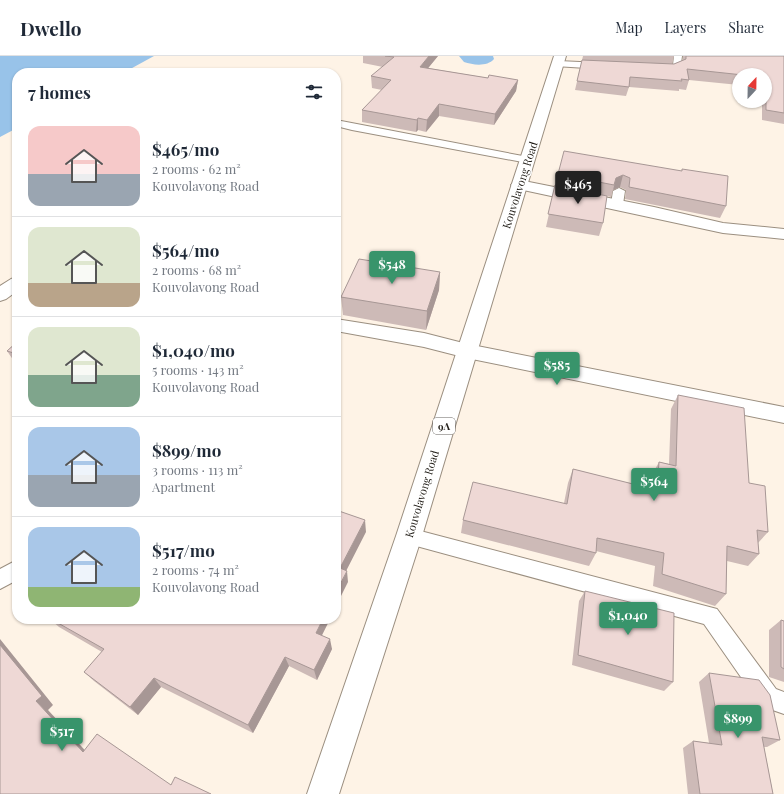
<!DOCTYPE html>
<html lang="en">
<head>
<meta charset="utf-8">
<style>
	:root { --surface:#fff; --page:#f2f2f3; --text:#1f2937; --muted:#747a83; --line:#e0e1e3; --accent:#38946b }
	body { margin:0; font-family:"Playfair Display",serif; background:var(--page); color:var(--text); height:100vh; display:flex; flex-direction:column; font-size:15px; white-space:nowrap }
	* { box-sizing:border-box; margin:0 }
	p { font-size:13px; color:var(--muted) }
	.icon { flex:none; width:22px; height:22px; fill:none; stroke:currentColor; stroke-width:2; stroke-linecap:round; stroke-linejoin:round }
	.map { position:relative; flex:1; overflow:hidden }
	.sheet { position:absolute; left:12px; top:12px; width:329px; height:556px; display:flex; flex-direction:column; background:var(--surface); border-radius:16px; box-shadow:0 1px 3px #0004 }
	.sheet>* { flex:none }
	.needle { width:26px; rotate:22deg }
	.buttons { position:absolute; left:732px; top:12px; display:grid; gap:8px }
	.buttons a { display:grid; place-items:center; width:40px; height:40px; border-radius:50%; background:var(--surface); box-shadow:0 1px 3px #0004; font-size:20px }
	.price { position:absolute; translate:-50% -34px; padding:0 9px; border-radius:4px; background:var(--accent); color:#fff; font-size:13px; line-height:26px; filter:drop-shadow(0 1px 2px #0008) }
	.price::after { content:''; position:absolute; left:50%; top:24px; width:12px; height:9px; margin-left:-6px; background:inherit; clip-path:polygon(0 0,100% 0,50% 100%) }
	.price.on { background:#222; color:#fff }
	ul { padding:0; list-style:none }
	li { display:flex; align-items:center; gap:12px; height:100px; padding:0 16px }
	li+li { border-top:1px solid var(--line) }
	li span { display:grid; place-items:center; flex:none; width:112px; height:80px; border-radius:12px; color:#555 }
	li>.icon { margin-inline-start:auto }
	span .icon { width:48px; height:48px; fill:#fffc; stroke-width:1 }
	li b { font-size:17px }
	h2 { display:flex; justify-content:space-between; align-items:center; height:48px; padding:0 16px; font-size:17px }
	header { display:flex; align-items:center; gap:24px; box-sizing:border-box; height:56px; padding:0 20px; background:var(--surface); border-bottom:1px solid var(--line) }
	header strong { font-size:19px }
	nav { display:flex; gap:22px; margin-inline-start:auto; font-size:14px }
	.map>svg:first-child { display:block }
</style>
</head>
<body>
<header>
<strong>Dwello</strong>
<nav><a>Map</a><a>Layers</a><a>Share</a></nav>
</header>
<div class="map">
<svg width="784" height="738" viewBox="0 0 784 738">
	<rect width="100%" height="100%" fill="#fef3e6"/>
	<path fill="#98c3e9" d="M0 0H154L123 17H17V72L0 81Z
		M459 0H493L494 3C487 11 473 9 464 6Z"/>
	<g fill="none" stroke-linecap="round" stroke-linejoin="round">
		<defs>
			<path id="service" d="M674 0H682L680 14H658V10L673 9Z
				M558 5 602 7 606 10 602 13 555 10 554 8Z
				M336 64 528 101 533 104 528 107 352 74 336 70Z
				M619 132 625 135 623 148 617 151 611 148 613 135Z
				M409 472 717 553 776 633 784 636V658L761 650 704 568 409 488 403 486 400 480 403 474Z
				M17 504V524L0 533V513Z"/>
			<path id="minor" d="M519 124 654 151 723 167 784 173V183L723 177 514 132 511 129 514 126Z
				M17 221V235L6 243 0 245V230L11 223Z
				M336 263 424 277 467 288 784 351V367L467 302 424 291 336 275Z"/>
			<path id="primary" d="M554 0H566L422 480 339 738H307L396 480Z"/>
		</defs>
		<use href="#service" stroke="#9b8f80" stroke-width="2"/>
		<use href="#minor" stroke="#9b8f80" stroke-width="2"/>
		<use href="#primary" stroke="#9b8f80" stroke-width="2"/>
		<use href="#service" fill="#fff" fill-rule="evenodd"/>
		<use href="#minor" fill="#fff" fill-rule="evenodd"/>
		<use href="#primary" fill="#fff" fill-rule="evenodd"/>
	</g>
	<path fill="#cdbab7" d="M363 0H438L428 12 488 22 518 24 516 35 494 69 439 60 426 76 418 74 416 76 362 66V54L382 34 372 32 371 20 383 11 363 7Z
		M583 0H674L672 8H674L683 4V0H784V68L762 64V45H765V19H739V29L689 24 686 34 679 33V35L629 31 626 40 575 34Z
		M682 113 726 150 720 162 625 143 626 134 620 131 613 134 611 141 603 139V167L599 180 546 171 558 118 682 115Z
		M440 216 439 234 426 274 343 259 341 241Z
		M17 286V308H16L7 295Z
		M678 339 749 427 768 476 758 487 759 498 748 510 727 505 726 538 715 550 653 530 655 510 596 495V497L589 510 461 477 463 464 564 447 568 427 573 413 651 433 652 419 659 406 669 408 671 353Z
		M585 535 673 626 664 635 572 609 579 545Z
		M50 563H330L322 579 332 593 317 624 289 610 253 677 161 631 138 659 94 625 84 616 102 596 59 571Z
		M781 564 784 565V626L769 621V574Z
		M709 617 780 684 767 691H764L773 738H688L683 692 693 685 709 687 699 626Z"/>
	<path fill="#a79795" d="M429 0H438L420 22V11Z
		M518 24 516 35 494 69 495 58Z
		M439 48V60L426 76 427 64Z
		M418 62V74L416 76 417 64Z
		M623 119 620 131 613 134 616 122Z
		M440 216 439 234 426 274 427 255Z
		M340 277 341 291 336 300V285Z
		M365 464 366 476 342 523 340 512Z
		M347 515 348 526 336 550V536Z
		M323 563H330L318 587 316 577Z
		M0 583 53 649 48 654 93 703 83 696 36 645 0 589Z
		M330 583 332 593 317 624 314 614Z
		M285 601 289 610 253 677 248 669Z
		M154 622 161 631 138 659 130 651Z"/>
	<path fill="#eed8d5" stroke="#a79795" d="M385 0H429L420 11 488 22 489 19 518 24 495 58 439 48 427 64 418 62 417 64 362 54 391 24 371 20 394 1Z
		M686 0H784V57L766 54V21H765V19H743L687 13 689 24 681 23 682 25 630 21 629 31 577 25 582 4 674 8 686 3Z
		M564 95 682 115V113L728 120 726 150 629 131 630 122 623 119 616 122 614 129 558 118Z
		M555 129 607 140 603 167 548 158Z
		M359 203 440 216 427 255 341 241Z
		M336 276 340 277 336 285Z
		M17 286V298L7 295Z
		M678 339 744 352 749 427 765 430 768 476 757 474 759 498 727 490 726 538 662 518 664 497 597 482 596 497 463 464 473 426 567 448 573 413 657 434 659 406 676 410Z
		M336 454 365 464 340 512 347 515 336 536Z
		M585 535 674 557 673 626 578 599Z
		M51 563H323L316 577 330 583 314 614 285 601 248 669 154 622 130 651 84 616 104 593Z
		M781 564 784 565V613L781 611Z
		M0 589 42 640 36 645 83 696 97 678 171 729 175 721 211 738H0Z
		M709 617 759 624 770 639 780 684 762 681 773 738H700L693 685 722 689Z"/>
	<g text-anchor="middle" stroke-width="3" stroke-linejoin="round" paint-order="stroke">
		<rect fill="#fff" stroke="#64615d" stroke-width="1" x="433" y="362" width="22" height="16" rx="3"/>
		<g font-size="10" font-weight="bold" fill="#211d17">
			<text x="444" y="374">9A</text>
		</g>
		<g font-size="11" fill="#211d17" stroke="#fff">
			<text transform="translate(520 129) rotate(-72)" y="4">Kouvolavong Road</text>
			<text transform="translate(422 438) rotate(-73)" y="4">Kouvolavong Road</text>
		</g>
	</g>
</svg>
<div class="buttons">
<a><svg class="needle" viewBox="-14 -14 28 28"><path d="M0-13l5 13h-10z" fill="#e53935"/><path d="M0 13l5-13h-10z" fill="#747a83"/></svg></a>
</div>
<b class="price on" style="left:578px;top:149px">$465</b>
<b class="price" style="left:392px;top:229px">$548</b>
<b class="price" style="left:557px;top:330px">$585</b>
<b class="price" style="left:654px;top:446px">$564</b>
<b class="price" style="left:628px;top:580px">$1,040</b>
<b class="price" style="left:738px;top:683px">$899</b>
<b class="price" style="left:62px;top:696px">$517</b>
<section class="sheet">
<h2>7 homes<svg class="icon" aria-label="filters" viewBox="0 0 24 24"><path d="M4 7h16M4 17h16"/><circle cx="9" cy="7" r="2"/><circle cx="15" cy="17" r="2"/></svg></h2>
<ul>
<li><span style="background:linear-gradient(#f6c9c9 60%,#9aa5b1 0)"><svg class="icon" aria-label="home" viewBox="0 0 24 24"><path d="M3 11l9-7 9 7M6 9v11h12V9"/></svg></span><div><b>$465/mo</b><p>2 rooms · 62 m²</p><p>Kouvolavong Road</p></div></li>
<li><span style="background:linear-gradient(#dfe7d0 70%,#b9a48a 0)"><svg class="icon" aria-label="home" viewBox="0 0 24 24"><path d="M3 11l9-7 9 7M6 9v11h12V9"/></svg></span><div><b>$564/mo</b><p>2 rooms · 68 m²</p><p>Kouvolavong Road</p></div></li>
<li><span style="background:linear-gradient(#dfe7d0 60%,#7fa58c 0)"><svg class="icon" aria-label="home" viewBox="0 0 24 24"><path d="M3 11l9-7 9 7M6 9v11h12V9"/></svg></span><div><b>$1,040/mo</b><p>5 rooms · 143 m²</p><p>Kouvolavong Road</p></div></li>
<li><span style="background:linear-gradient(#a9c7e8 60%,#9aa5b1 0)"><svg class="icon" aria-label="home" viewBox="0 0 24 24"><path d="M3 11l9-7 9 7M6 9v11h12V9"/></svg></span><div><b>$899/mo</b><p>3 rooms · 113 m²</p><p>Apartment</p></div></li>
<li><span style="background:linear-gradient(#a9c7e8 75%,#8fb573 0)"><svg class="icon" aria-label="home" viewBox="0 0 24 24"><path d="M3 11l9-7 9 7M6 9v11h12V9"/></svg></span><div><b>$517/mo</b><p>2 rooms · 74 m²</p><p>Kouvolavong Road</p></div></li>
</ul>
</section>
</div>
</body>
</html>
